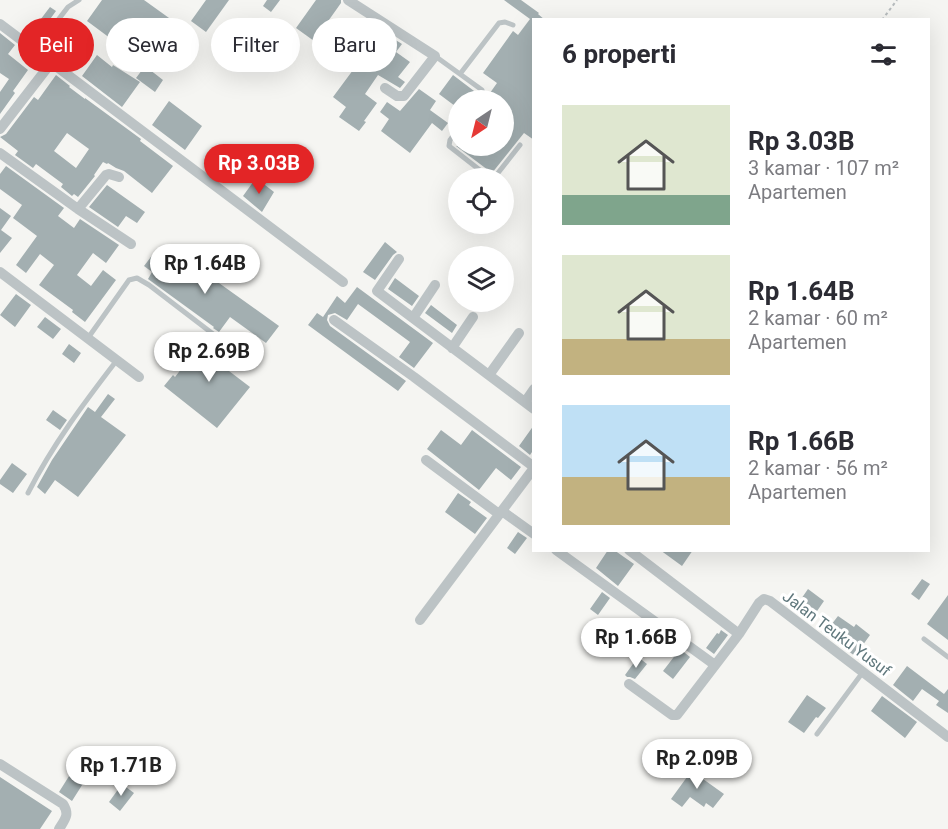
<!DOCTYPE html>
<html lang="id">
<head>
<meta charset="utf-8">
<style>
	:root { --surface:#fff; --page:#f2f2f3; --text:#2b2b33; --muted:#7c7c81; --accent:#e32526 }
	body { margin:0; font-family:Roboto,sans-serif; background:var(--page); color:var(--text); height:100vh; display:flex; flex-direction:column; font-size:22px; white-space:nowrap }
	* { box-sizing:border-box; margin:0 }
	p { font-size:20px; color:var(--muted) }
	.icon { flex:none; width:33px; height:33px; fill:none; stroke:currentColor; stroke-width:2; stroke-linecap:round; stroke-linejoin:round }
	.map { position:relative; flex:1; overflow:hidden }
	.sheet { position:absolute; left:532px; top:18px; width:398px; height:534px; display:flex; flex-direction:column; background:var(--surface); border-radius:0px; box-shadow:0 6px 24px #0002 }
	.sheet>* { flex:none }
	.hud { position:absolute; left:18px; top:18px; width:424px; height:54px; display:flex; gap:12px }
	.needle { width:39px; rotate:215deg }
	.fabs { position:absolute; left:448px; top:90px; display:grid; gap:12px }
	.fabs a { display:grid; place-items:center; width:66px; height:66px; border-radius:50%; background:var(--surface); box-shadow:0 6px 24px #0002; font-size:30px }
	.price { position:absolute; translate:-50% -51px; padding:0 14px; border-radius:21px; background:#fff; color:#222; font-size:20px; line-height:39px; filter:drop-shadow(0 2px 3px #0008) }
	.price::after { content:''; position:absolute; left:50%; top:36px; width:18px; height:14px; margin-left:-9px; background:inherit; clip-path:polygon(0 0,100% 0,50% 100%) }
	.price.current { background:var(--accent); color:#fff }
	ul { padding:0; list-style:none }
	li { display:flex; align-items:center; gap:18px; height:150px; padding:0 30px }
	li span { display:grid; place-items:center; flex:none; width:168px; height:120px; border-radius:0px; color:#555 }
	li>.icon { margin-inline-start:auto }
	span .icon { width:72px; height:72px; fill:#fffc; stroke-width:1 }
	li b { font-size:26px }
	h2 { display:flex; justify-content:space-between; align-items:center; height:72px; padding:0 30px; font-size:26px }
	.pill { padding:0 21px; border-radius:27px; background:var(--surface); box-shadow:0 6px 24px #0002; font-size:21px; line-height:54px }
	.pill.current { background:var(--accent); color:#fff }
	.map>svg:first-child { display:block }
</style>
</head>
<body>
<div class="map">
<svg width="948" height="829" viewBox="0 0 948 829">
	<rect width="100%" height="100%" fill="#f5f5f2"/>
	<path fill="#a3afb1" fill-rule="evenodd" d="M102 0H144L176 23 145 64 87 21Z
		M206 0H229L206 32 191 21Z
		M267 0H280L271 12 263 6Z
		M316 0H341V3L314 41 296 28Z
		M504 0H521L539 13 538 14 545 20H534V140L524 133 492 173 456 146H504V100H485L497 83 483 73 513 31 518 35 530 19Z
		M50 7 56 11 40 33 34 28Z
		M363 28 378 39 383 32 402 44 396 52 410 62 398 77 405 82 400 88 378 75 365 94 377 103 364 121 366 122 359 131 339 117 346 107 333 97 353 70 342 62 356 43 353 41Z
		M0 33 15 45 8 54 28 70 13 91 15 93 0 114V92L9 79 0 73Z
		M97 55 112 67 113 65 140 82 122 107 82 76Z
		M145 66 163 80 155 92 136 78Z
		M56 75 70 86 69 87 85 99V98L141 139 140 141 173 166 152 193 124 171 116 168 108 163 107 164 103 162 94 175 95 176 78 197 74 194 72 196 61 187 63 184 36 164 33 168 15 155 18 151 0 137 6 134 34 97 38 100ZM67 133 89 149 76 168 54 151Z
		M453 75 478 94 475 100H459V109L439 94Z
		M419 89 436 101 430 110 448 123 442 131 432 123 410 153 381 131 389 119 380 112 387 102 400 111Z
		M169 101 202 126 185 150 152 125Z
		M6 166 64 208 58 216 74 228 80 219 119 245 106 263 93 253 77 275 91 286 103 270 116 280 85 322 72 312 73 310 39 285 54 265 40 254 26 273 16 265 37 236 13 218 22 205 0 189V174Z
		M256 178 274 192 262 212 243 196Z
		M107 185 145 212 137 223 126 216 118 227 89 207Z
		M0 208 11 216 1 230 12 238 0 253Z
		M385 242 397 252 393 255 375 280 363 272Z
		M170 248 279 326 266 343 230 317 219 332 213 328 214 327 148 279 152 272 144 266 157 249 165 255Z
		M395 278 419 296 412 306 388 289Z
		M357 287 433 343 414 368 399 357 410 342 358 304 347 320 335 313 328 315 327 320 330 326 406 381 398 391 308 325 317 313 323 317 337 296 345 303Z
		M16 294 31 305 15 327 0 315Z
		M431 305 457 325 452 333 425 313Z
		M45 317 61 329 53 339 37 327Z
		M207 336 238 359 229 371 250 387 217 428 164 386 173 375 175 377Z
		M69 344 81 353 74 363 62 354Z
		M108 394 115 399 101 417 126 435 78 497 55 480 45 494 37 487 52 460 88 407 95 412Z
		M53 410 67 420 60 430 46 420Z
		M534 425V449L530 455 519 446Z
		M441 430 461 445 472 430 521 467 511 480 496 468 479 490 427 449Z
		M12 463 27 474 13 493 0 484V480Z
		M458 493 471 502 469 505 487 518 475 534 445 512Z
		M518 532 527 538 515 554 507 548Z
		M608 550H614L634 564 618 586 596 568Z
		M660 550H693L682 566Z
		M922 579 930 584 919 600 911 594Z
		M808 589 824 601 815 614 799 602Z
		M602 592 610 598 598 615 590 609Z
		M948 595V640L927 624Z
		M838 616 854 627 856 624 870 635 855 656 840 645 844 640 828 629Z
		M650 627 659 634 646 651 637 645Z
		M721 630 728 635 714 654 706 648 717 633 719 634Z
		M680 649 690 657 673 679 663 671Z
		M638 657 647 664 635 679 630 677H627L625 675Z
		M907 666 944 694 948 689V713L936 705 939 701 922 689 913 701 893 685Z
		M807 695 826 708 818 718 816 717 804 733 788 722Z
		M882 696 917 722 905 738 871 711Z
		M695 766 706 774 703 779 724 794 713 808 706 803 704 807 690 797 682 807 671 799Z
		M71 773 84 782 72 801 59 792Z
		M0 777 52 811 40 829H0Z
		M122 784 134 793 120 811 109 802Z"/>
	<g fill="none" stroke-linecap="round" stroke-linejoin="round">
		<path stroke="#b6bbbd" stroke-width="2" stroke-dasharray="3 3" stroke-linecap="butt" d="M882 20 897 0"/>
		<path stroke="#bcc3c5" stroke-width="5" d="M35 50 68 7 79 0
			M435 56 482 90 483 95 480 100
			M460 74 499 23 505 22 513 25
			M459 128 450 140 449 146 490 178
			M494 178 520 145
			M88 338 129 280 137 278 149 285 251 363
			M28 493C53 444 84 403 117 360
			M924 639 948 657
			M817 734 863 672"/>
		<path stroke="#bcc3c5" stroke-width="10" d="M348 0 435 56 404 96H397L385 88
			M0 24 343 282
			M0 129 51 63
			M0 153 78 209 131 244
			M78 209 106 175 109 174 119 177
			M399 259 377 291 534 409
			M0 272 139 377
			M413 318 435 285
			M334 320 414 377 534 467
			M452 348 473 317
			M489 375 519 333
			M525 402 534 389
			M426 460 499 514
			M502 511 534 534
			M556 550 715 665
			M629 550 739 634 759 603 764 599 770 601 948 737
			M420 620 534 468
			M629 684 672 715H677L739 634
			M0 764 63 804C70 815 65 819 59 829"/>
	</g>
	<g text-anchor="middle" stroke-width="6" stroke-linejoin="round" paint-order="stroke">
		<g font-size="16" fill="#60787d" stroke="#fff">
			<text transform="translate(837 633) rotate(37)" y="6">Jalan Teuku Yusuf</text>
		</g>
	</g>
</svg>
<div class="fabs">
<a><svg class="needle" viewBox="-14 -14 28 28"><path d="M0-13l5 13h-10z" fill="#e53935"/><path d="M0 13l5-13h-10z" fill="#7c7c81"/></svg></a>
<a><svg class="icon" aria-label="locate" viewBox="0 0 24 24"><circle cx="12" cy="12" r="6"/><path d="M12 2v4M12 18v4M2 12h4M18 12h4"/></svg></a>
<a><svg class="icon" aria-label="layers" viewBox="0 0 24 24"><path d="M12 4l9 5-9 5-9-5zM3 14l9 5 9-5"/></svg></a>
</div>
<b class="price current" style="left:259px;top:195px">Rp 3.03B</b>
<b class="price" style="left:205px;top:295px">Rp 1.64B</b>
<b class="price" style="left:209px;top:383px">Rp 2.69B</b>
<b class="price" style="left:636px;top:669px">Rp 1.66B</b>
<b class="price" style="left:697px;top:790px">Rp 2.09B</b>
<b class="price" style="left:121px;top:797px">Rp 1.71B</b>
<div class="hud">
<a class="pill current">Beli</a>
<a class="pill">Sewa</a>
<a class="pill">Filter</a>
<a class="pill">Baru</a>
</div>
<section class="sheet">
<h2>6 properti<svg class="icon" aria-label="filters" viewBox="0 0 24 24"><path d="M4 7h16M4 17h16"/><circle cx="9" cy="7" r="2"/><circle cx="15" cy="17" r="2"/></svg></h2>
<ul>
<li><span style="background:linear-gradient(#dfe7d0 75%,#7fa58c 0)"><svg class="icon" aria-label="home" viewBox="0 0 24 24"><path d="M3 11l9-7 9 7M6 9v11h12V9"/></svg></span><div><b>Rp 3.03B</b><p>3 kamar · 107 m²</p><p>Apartemen</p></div></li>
<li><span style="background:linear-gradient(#dfe7d0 70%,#c2b280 0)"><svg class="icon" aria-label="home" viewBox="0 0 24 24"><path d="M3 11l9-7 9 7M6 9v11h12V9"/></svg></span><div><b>Rp 1.64B</b><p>2 kamar · 60 m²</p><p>Apartemen</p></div></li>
<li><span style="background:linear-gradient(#bfe0f5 60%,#c2b280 0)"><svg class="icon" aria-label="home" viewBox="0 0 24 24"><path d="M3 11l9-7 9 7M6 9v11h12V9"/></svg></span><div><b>Rp 1.66B</b><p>2 kamar · 56 m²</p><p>Apartemen</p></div></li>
</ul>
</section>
</div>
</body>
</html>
